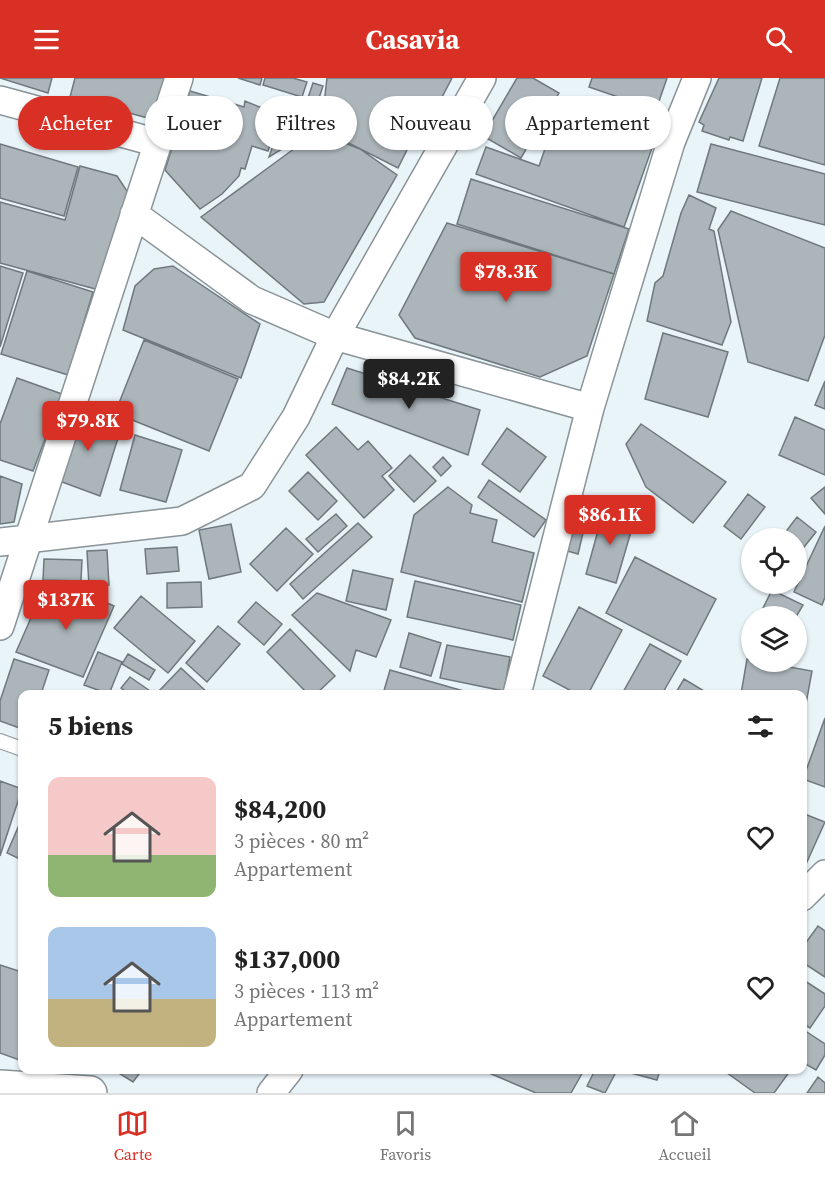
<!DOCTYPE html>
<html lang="fr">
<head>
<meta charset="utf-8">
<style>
	:root { --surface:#fff; --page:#f6f6f6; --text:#222; --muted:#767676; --line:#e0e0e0; --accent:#d93025 }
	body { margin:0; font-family:"Source Serif 4",serif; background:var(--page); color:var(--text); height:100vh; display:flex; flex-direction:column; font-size:22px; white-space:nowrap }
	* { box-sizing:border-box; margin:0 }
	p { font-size:20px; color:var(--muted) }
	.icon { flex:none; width:33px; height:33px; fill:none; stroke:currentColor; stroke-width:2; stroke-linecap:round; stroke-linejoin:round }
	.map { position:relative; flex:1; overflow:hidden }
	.side { position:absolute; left:18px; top:612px; width:789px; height:384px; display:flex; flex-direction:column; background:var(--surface); border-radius:12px; box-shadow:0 2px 4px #0004 }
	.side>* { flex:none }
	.top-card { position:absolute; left:18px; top:18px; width:789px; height:54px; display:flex; gap:12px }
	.controls { position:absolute; left:741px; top:450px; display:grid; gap:12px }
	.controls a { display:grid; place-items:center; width:66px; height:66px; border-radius:50%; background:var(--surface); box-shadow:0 2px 4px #0004; font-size:30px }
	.price { position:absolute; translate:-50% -51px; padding:0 14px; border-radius:6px; background:var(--accent); color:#fff; font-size:20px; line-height:39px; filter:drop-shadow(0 2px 3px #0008) }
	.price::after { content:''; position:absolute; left:50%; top:36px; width:18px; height:14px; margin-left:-9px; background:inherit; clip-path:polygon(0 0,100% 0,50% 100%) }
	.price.current { background:#222; color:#fff }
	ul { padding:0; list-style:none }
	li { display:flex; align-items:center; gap:18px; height:150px; padding:0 30px }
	li span { display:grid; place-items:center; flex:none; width:168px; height:120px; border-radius:12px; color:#555 }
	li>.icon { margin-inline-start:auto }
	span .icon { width:72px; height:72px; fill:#fffc; stroke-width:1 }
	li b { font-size:26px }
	h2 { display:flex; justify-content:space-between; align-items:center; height:72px; padding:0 30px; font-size:26px }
	.pill { padding:0 21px; border-radius:27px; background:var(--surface); box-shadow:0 2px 4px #0004; font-size:21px; line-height:54px }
	.pill.current { background:var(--accent); color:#fff }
	header { display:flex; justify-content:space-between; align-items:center; height:78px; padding:0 30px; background:var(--accent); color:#fff; font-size:27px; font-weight:700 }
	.menu { display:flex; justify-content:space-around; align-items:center; height:84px; border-top:2px solid var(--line); background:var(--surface); font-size:16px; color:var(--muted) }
	.menu a { display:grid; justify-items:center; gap:3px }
	.menu .current { color:var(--accent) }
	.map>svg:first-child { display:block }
</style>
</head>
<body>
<header><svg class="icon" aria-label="menu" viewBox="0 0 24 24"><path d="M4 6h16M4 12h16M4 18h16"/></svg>Casavia<svg class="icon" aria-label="search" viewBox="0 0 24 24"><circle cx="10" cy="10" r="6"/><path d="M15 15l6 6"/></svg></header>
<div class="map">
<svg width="825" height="1015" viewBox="0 0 825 1015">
	<rect width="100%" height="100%" fill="#e9f4f9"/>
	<path fill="#abb5ba" stroke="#6f797d" stroke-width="1.5" d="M0 0H52L48 15Z
		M75 0H166L155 42 70 19Z
		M238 0H262L260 7Z
		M265 0H293L307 4 302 19 263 7Z
		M327 0H452L441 21 438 20 433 37 424 52 411 64 398 90 321 51Z
		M517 0H533L559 15 521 80 483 58Z
		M592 0H667L656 32 589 9Z
		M719 0H762L743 63 730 59 729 62 702 53 704 47 699 44Z
		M780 0H825V87L759 68Z
		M313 5 323 8 318 23 308 20Z
		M190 13 244 29 245 23 262 30 260 35 279 41 268 73 252 68 245 91 241 90 239 98 222 116 200 131 165 92Z
		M286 21 316 30 307 59 278 49Z
		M562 22 657 56 624 149 476 96 486 69 539 88Z
		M278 53 300 60 269 79Z
		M317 54 360 71 397 97 324 224 304 226 201 139Z
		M0 66 78 89 64 138 0 120Z
		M711 66 825 96V147L697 114Z
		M80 88 117 98 129 116 99 212 0 185V124L65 142Z
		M471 101 629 151 614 196 457 146Z
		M689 117 716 130 709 151 714 153 731 244 722 267 647 243 655 205 663 198 681 135Z
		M731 133 825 170V257L808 303 748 284 718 152Z
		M447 145 614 196 587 278 540 299 415 260 399 237Z
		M0 188 23 195 0 269Z
		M173 188 260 246 241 300 123 252 135 208 154 191Z
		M27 193 93 214 68 297 1 276Z
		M663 255 728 274 708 339 645 321Z
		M144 262 238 301 209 373 115 335Z
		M347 290 480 332 468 377 332 326Z
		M17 300 62 316 33 393 0 382V346Z
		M825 303V331L815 327Z
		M75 332 122 347 100 418 54 401Z
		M795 339 825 352V397L779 377Z
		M641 346 726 404 693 445 646 409 626 366Z
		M336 349 358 372 368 363 392 390 382 398 394 412 364 440 306 377Z
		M507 350 546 379 520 414 482 386Z
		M135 357 182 372 166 424 120 412Z
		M410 377 436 403 414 424 389 398Z
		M443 379 451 388 441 398 433 389Z
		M308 394 337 423 318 442 289 413Z
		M0 398 22 406 14 444 0 446Z
		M489 402 546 442 534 459 478 419Z
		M448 409 472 427 470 435 497 442 492 464 534 475 522 524 401 494 414 437Z
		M825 409V436L811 420Z
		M748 416 765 429 741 461 724 448Z
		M574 431 588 434 578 476 564 472Z
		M604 431 635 440 616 505 586 496Z
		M336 436 347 448 318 474 306 461Z
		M797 439 816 454 796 479V460H781Z
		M358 445 372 459 303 521 290 506Z
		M231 446 241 494 209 501 199 452Z
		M825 448V519L822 527 794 514Z
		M286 450 313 476 277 513 250 486Z
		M177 469 179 493 147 496 145 471Z
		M107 472 109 507 89 508 87 473Z
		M635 479 716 521 687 577 606 535Z
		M44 481 82 482 81 503 43 502Z
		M353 492 393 501 386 532 346 523Z
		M415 503 521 527 513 562 407 539Z
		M201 504 202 529 167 530V505Z
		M772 512 803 527 796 539 759 538Z
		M84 515 114 528 83 599 16 574 41 517Z
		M317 515 391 542 376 579 356 572 350 593 292 537Z
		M141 518 195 563 168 595 114 550Z
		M256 524 282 546 264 567 238 544Z
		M579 529 622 552 588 616H577L543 598Z
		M218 548 240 566 207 604 186 585Z
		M290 551 335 598 316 616H308L267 574Z
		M409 555 441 565 431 598 400 589Z
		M650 566 681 583 662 616H622Z
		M447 567 510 579 504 613 440 600Z
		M98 574 122 584 109 616 84 607Z
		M128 576 155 592 149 602 122 586Z
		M14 581 49 592 41 616H22V651L0 643V623Z
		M747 581 752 582V584H762L812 593 804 637H802V616H741Z
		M181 590 209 616H163L159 613Z
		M390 592 474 616H383Z
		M130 599 153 615 152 616H130L121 610Z
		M684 601 709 616H675Z
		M825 640V709L803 701Z
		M0 703 22 711 0 778Z
		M802 735 825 744 802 795Z
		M19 747 22 749V782L7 775Z
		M818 848 825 853V899L802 884V870Z
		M0 887 22 894V983L0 975Z
		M802 901 825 916V928L810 950 802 945Z
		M807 954 825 966V977L816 992 802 984V961Z
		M114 992H142L133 1004Z
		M482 992H584L571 1015H536Z
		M595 992H617L605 1015 587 1008Z
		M623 992H660L657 1002 623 993Z
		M723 992H788L790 993 774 1015H755Z
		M818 999 825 1005V1015H807Z"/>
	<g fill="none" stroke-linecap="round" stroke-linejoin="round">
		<defs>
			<path id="lane" d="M0 663 22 671"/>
			<path id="street" d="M0 22 158 65
				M134 136 252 222 335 258 590 330
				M0 464 182 443 252 408 296 339 335 258 482 0
				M0 548 179 0
				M517 616 590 330 671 64 697 0
				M802 819 825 796
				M271 1015 289 992"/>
			<path id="secondary" d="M0 1009 90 1015"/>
		</defs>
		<use href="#lane" stroke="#899398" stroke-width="16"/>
		<use href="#street" stroke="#899398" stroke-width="30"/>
		<use href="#secondary" stroke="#899398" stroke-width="36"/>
		<use href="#lane" stroke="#fff" stroke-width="14"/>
		<use href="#street" stroke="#fff" stroke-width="27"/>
		<use href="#secondary" stroke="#fff" stroke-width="33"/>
	</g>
</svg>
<div class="controls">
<a><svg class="icon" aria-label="locate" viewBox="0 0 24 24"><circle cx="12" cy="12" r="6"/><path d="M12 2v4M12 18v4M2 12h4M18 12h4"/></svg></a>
<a><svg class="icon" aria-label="layers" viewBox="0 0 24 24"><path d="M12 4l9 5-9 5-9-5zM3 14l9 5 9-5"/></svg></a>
</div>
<b class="price" style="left:506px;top:225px">$78.3K</b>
<b class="price current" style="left:409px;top:332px">$84.2K</b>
<b class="price" style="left:88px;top:374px">$79.8K</b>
<b class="price" style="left:610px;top:468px">$86.1K</b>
<b class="price" style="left:66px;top:553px">$137K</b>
<div class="top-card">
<a class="pill current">Acheter</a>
<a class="pill">Louer</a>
<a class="pill">Filtres</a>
<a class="pill">Nouveau</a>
<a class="pill">Appartement</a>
</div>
<section class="side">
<h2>5 biens<svg class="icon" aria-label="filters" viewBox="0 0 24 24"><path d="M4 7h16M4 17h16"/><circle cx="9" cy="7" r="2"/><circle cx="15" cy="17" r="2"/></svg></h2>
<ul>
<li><span style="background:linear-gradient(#f6c9c9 65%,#8fb573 0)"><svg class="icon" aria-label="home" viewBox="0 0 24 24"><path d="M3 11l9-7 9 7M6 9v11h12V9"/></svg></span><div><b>$84,200</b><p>3 pièces · 80 m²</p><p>Appartement</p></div><svg class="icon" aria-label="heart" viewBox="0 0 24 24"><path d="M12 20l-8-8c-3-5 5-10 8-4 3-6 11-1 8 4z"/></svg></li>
<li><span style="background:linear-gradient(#a9c7e8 60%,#c2b280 0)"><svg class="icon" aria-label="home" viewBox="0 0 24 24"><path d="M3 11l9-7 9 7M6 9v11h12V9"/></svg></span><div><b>$137,000</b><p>3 pièces · 113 m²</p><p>Appartement</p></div><svg class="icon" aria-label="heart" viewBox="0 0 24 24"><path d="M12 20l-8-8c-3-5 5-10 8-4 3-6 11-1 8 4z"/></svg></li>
</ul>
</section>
</div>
<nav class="menu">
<a class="current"><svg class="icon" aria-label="map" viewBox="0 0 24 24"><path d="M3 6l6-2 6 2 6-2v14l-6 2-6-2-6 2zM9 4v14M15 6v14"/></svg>Carte</a>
<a><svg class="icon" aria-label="saved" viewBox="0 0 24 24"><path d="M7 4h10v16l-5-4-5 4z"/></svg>Favoris</a>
<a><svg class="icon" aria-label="home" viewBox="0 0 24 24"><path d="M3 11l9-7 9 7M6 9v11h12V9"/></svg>Accueil</a>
</nav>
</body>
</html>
